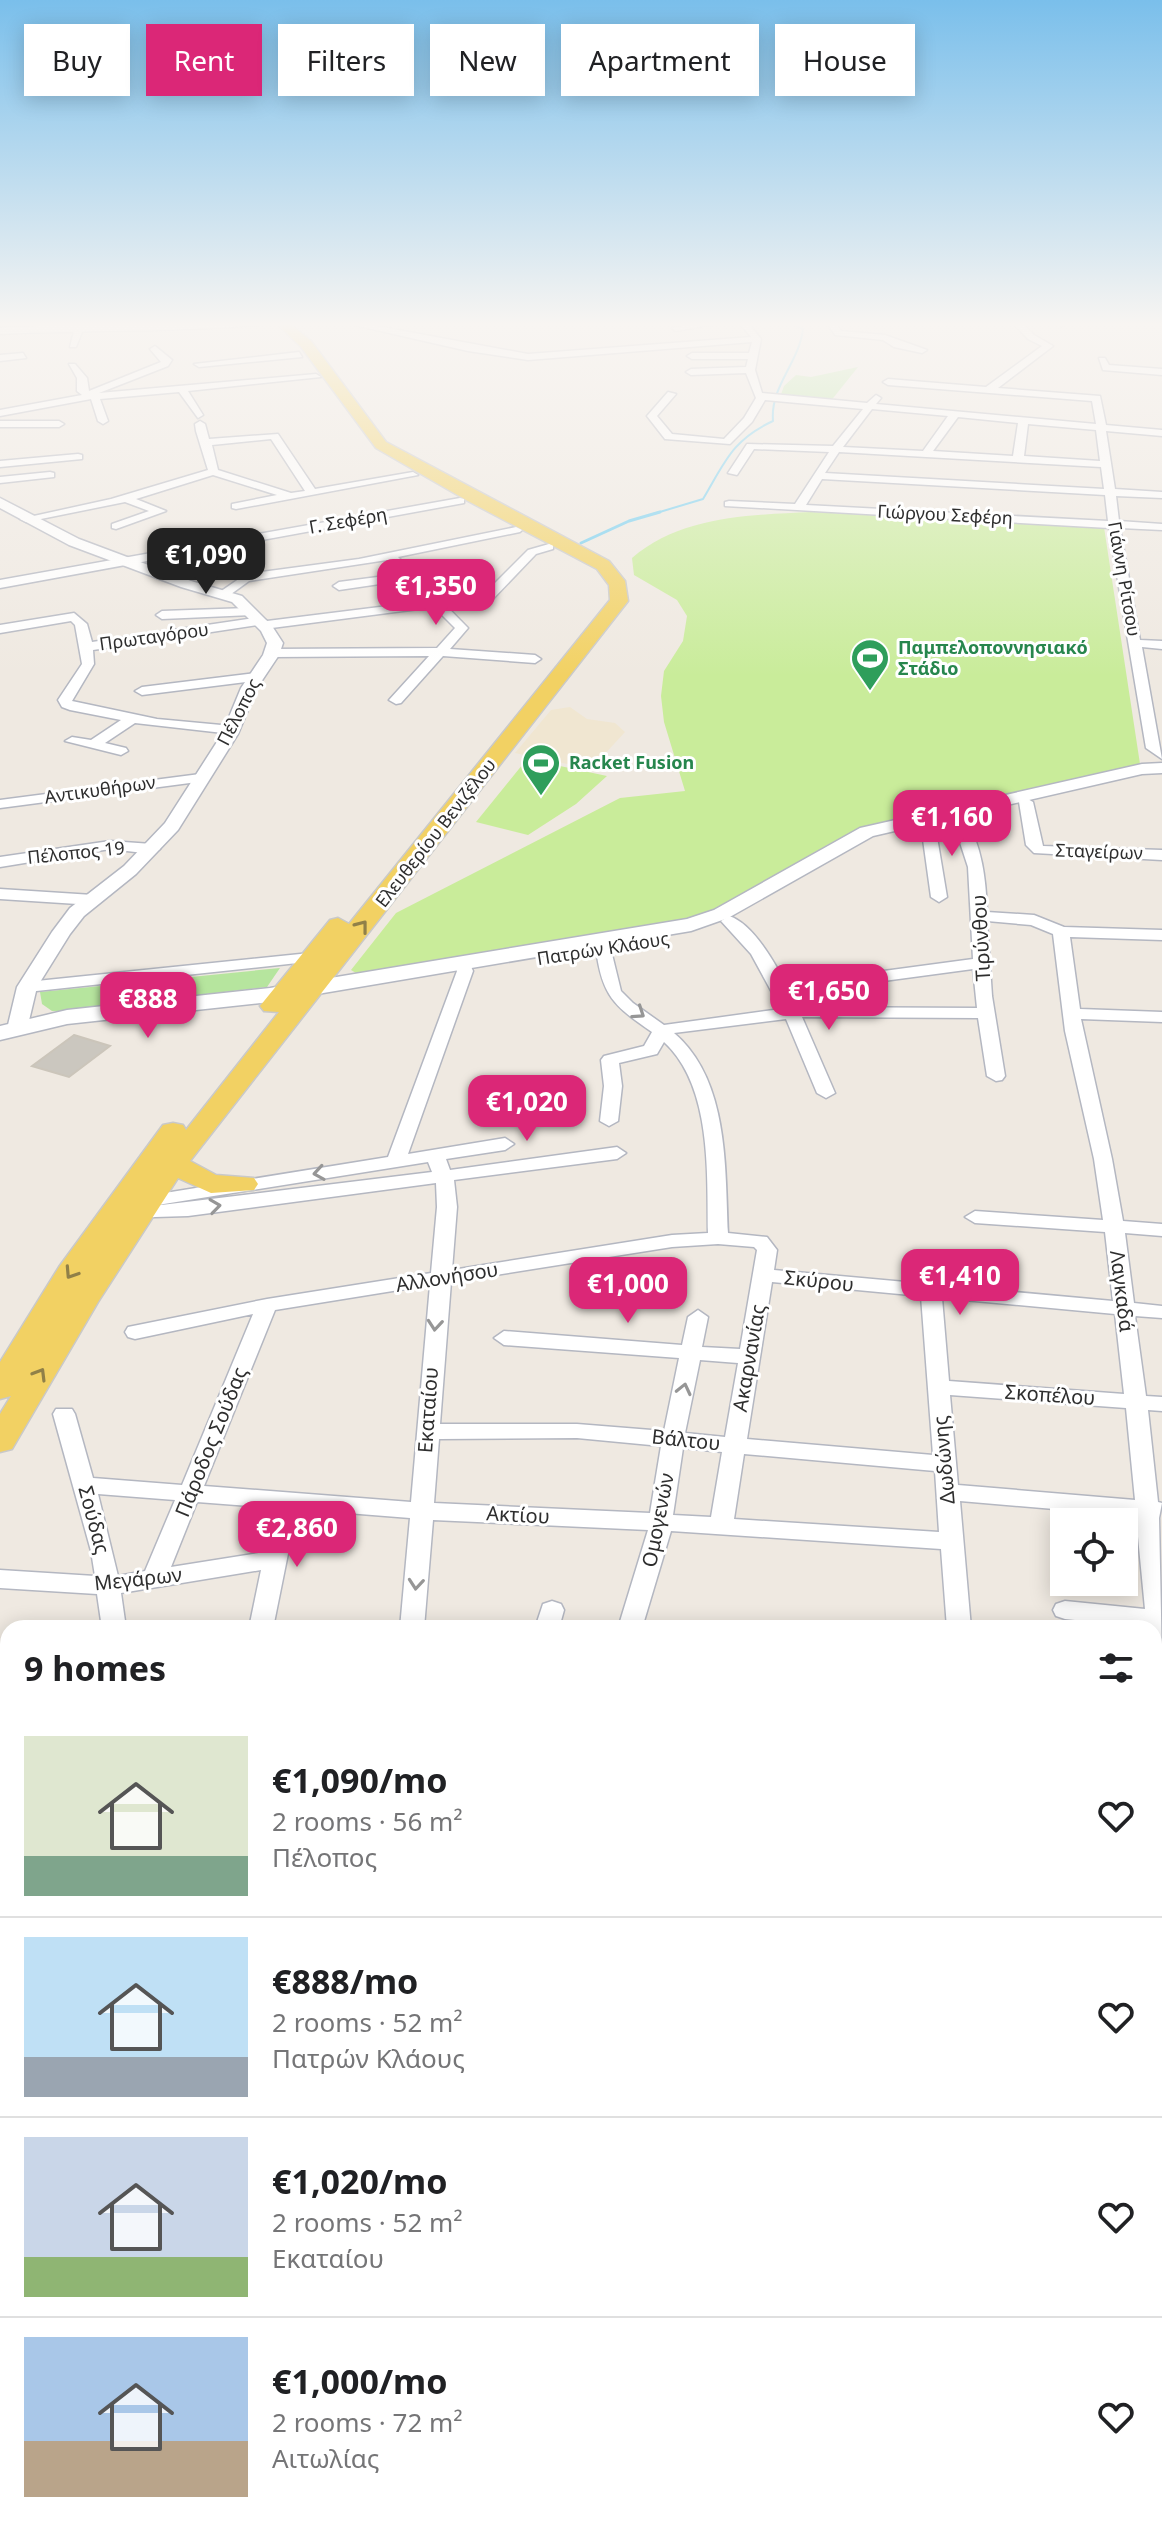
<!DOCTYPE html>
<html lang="en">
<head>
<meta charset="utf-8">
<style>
	:root { --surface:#fff; --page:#f2f2f2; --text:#202124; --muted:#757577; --line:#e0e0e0; --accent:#db2777 }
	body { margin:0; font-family:"Noto Sans",sans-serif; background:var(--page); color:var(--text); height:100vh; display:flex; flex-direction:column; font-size:30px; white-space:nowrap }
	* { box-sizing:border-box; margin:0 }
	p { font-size:26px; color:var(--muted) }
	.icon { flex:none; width:44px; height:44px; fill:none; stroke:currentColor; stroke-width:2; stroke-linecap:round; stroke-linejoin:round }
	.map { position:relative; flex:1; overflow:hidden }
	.panel { position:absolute; left:0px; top:1620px; width:1162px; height:912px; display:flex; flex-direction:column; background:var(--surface); border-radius:24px 24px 0 0; box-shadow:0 4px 20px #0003 }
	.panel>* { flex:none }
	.top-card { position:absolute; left:24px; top:24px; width:1114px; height:72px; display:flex; gap:16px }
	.controls { position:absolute; left:1050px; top:1508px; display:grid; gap:16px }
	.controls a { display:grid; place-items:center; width:88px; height:88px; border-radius:0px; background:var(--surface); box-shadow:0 4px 20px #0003; font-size:40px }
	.price { position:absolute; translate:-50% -68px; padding:0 18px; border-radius:16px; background:var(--accent); color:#fff; font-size:26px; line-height:52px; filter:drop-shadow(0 2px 4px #0008) }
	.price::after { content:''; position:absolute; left:50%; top:48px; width:24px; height:18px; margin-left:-12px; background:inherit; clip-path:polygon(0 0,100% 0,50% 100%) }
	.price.active { background:#222; color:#fff }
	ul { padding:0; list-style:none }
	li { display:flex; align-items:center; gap:24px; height:200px; padding:0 24px }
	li+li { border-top:2px solid var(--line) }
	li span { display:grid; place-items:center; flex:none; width:224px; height:160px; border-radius:0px; color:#555 }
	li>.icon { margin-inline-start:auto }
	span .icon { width:96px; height:96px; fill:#fffc; stroke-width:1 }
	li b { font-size:34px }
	h2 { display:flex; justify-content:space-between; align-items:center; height:96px; padding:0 24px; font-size:34px }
	.tag { padding:0 28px; border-radius:0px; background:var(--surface); box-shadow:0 4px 20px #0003; font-size:28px; line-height:72px }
	.tag.active { background:var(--accent); color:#fff }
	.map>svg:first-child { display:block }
</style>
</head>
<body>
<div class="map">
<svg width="1162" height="2532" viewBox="0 0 1162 2532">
	<rect width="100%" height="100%" fill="#efe9e1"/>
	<path fill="#f0e6d1" d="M570 707 587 719 615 723 625 732 591 769 515 753 551 710Z
		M1154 1871 1162 1872V2079L1154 2081Z"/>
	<path fill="#b6e59e" d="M858 367 830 402 780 397 784 386 796 375 811 377Z
		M280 968 267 987 63 1011H52L42 1004 40 992Z"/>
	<path fill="#c9ec9a" d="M811 512 1104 527 1140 764 869 825C804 851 749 902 682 921L356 973 351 970 396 913 620 798 685 791 664 722 661 696 664 671 683 641 687 616 677 600 634 575 632 558C681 516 749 515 811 512Z
		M527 759 607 776 576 804 528 835 476 822Z
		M1154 1873H1158L1162 1894V1963H1154Z"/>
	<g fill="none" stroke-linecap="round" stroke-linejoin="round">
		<path stroke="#75cff0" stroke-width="2" d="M653 514 703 499C725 462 732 440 773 421 770 386 799 363 803 329L790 323 793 322"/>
		<path stroke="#75cff0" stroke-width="3" d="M581 543 629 521 660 512"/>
	</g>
	<path fill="#cbc7bf" stroke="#cbc5ba" stroke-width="2" d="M74 1035 110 1046 69 1077 32 1066Z"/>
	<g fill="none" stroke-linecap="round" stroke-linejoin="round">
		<defs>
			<path id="minor" d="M84 322H93L82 332 76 347H70L74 331Z
				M341 322H355L528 354 751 337 739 322H747L761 339 755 370 762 393 867 403 876 395 881 398 876 404 1096 424 1092 401 888 385 883 382 888 379 986 387 1042 346 1028 339 1012 322H1021L1034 335 1053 346 998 388 1100 396 1106 425 1162 430V436L1106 431 1115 489 1162 492V498L1116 496 1119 521 1162 524V530L1120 528 1140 640 1162 641V649L1142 647 1162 759 1146 748 1109 528 725 506V502L729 501 795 504 829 452 754 449 737 475 728 473 747 444 833 446 863 409 765 400 752 422 730 444 665 439 647 416 668 392 676 394 657 416 672 434 724 439 744 418 756 398 746 373 691 375 686 372 691 369 746 367 748 359H692L687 356 692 353H749L752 342 528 360 468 351ZM872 409 948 416 923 451 843 447ZM958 417 1018 423 1013 456 933 451ZM1028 424 1096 430 1100 461 1024 456ZM839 452 1101 467 1104 489 825 473ZM822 479 1105 495 1108 521 806 505Z
				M706 322H727L676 331 672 328Z
				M832 322H841L838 326 841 331 885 335 927 350 922 353 894 347 883 340 835 335 829 326Z
				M1058 322H1067L1061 327Z
				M155 346 172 360 168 366 99 393 316 374 321 377 188 391 203 415 198 418 179 392 100 399 108 421 103 424 98 421 91 399 0 416V410L82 395 77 391V378L69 364H75L87 378 89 391 161 362 150 349Z
				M299 352 302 357 199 367 194 364Z
				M23 353 26 358 0 361V355Z
				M1099 358H1105L1109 365 1162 369V375L1103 370Z
				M0 421H59L64 424 59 427H0Z
				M200 421 205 424 209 439 278 434 315 489 413 472 418 475 236 509 232 508V504L277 495 213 475 136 499 166 511 116 529 112 528V524L149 511 125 502 26 522 20 519 111 499 208 470 196 431 195 424ZM271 439 305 491 291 493 218 470 212 445Z
				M78 454 82 455V459L0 467V461Z
				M50 472 54 473V477L0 483V477Z
				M460 498 464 499V503L0 588V580Z
				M516 527 522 530 520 532 398 557 468 628 450 649 535 655 541 659 535 663 443 656 401 703 396 704 389 700 429 656 272 657 266 653 272 649 437 648 455 628 434 607 264 629 258 625 93 650 94 664 72 701 157 719 232 726 239 730 232 734 135 723 105 743 126 748 128 751 121 755 65 741 72 737 91 740 121 720 70 710 62 707 58 700 82 664 75 625 71 621 0 633V625L74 613 87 624 92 642 261 617 267 621 428 601 407 580 339 590 333 586 339 582 401 574 387 560 249 581 227 597 217 594 246 574 359 559Z
				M549 544 553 545V549L536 554 490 602H482V596L528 550Z
				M248 608 252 609V615L162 619 156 615 162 611Z
				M256 673 261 674V680L142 695 135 691 142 687Z
				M200 774 205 775V781L0 808V800Z
				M1026 798 1033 802 1043 846 1162 850V860L1034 853 1026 845 1019 802Z
				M943 809 965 818C982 846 986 879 987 912L1034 915 1064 927 1162 930V940L1070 937 1080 1009 1162 1012V1022L1081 1019 1112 1159 1123 1221 1162 1224V1236L1125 1233 1134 1303 1162 1306V1318L1135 1316 1146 1396 1162 1397V1411L1148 1410 1158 1502 1162 1503 1159 1518 1162 1662 1154 1660V1628L1065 1619 1056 1616 1053 1610 1056 1604 1065 1601 1145 1609 1136 1516 960 1501 971 1628H947L941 1549 671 1531 642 1628H618L648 1530 433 1520 424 1628H400L410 1518 297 1509 273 1628H249L261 1570 121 1593 126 1628H102L97 1594 0 1588V1570L95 1576 91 1551 53 1414 56 1409H72L75 1414 93 1478 182 1485 253 1314 135 1339 128 1337 125 1332 128 1327 267 1299 431 1273 437 1207 436 1183 188 1216 122 1218 119 1214 122 1210 140 1207 131 1202 134 1198 388 1157 457 971 454 963 462 958 468 960 473 971 408 1154 505 1138 514 1144 505 1150 446 1159 450 1170 617 1147 626 1153 617 1159 454 1180 457 1207 452 1270 672 1235 708 1233C707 1173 712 1086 664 1042L657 1054 619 1063 622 1086 618 1121 609 1126 600 1121 604 1086 601 1060 604 1056 644 1046 652 1032C614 1006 602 996 596 949L604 944 610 946 621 991 633 1003 664 1025 781 1009 751 954 721 921 729 916C758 925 785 981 797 1007L977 1008 973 969 839 987 831 982 839 977 973 959 968 867 954 824 936 813ZM987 921 1031 925 1053 934 1065 1031 1094 1159 1103 1220 975 1211 965 1217 975 1223 1105 1232 1113 1301 774 1270 777 1250 767 1237 728 1233C725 1167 729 1080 674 1033L786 1019 817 1093 826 1098 835 1093 802 1017 978 1018 987 1076 996 1081 1002 1080 1005 1076 992 996ZM428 1162 432 1172 145 1207ZM718 1244 754 1247 757 1250 740 1349 702 1347 708 1317 698 1310 688 1317 682 1345 504 1331 494 1338 504 1345 679 1358 664 1431 577 1424H440L451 1282 672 1247ZM772 1282 921 1296 933 1455 747 1439ZM430 1285 411 1502 204 1486 275 1310ZM942 1298 1115 1314 1124 1394 949 1381ZM700 1360 738 1363 725 1437 685 1433ZM950 1395 1126 1408 1135 1500 958 1485ZM577 1438 661 1446 650 1513 434 1503 439 1439ZM683 1448 722 1452 711 1517 673 1515ZM744 1454 935 1471 939 1532 734 1519ZM98 1494 175 1500 145 1571 118 1576ZM197 1502 274 1508 265 1552 171 1567Z
				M928 821 935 825 947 897 939 902 931 897 921 825Z
				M110 841 152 844 160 849 152 854 110 849 0 867V857Z
				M0 889 93 895 101 900 93 905 0 899Z
				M310 953 316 955V961L27 992 19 987 27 982Z
				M552 1601 561 1604 564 1610 559 1628H535L543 1604Z
				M0 1660H8V1678H0Z
				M1154 1749 1162 1750V1770L1154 1769Z
				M0 1797H8V1819H0Z
				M8 2167V2209L0 2212V2170Z
				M0 2404H8V2438H0Z
				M35 2524H69L70 2532H34Z
				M427 2524H461L465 2532H429Z
				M659 2524H693V2532H657Z
				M820 2524H854L856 2532H820Z
				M1009 2524H1043L1046 2532H1010Z"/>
			<path id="tertiary" d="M114 322H264L259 325C173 332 86 330 0 334V328Z
				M0 498 79 539 191 581 242 596 272 626 283 643 279 655 257 688 238 734 178 830 136 874 84 916 70 934 37 987 27 1029 17 1035 7 1029 17 987 52 932 70 908 124 866 165 823 222 734 241 688 263 655 267 643 261 631 232 602 181 587 69 545 0 508Z"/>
			<path id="secondary" d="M1162 763V773L1142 774 873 836 728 918 691 931 270 1002 67 1024 0 1040V1026L67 1010 270 988 687 919 714 910 860 828 1142 764Z"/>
			<path id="primary" d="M275 322H288L311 341 386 442 609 561 625 581 628 601 190 1161 216 1175 254 1178 258 1184 254 1190 211 1193 178 1178 98 1302 12 1449 0 1452V1414L11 1396 0 1399V1362L59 1267 163 1125 173 1123 183 1125 186 1130 279 1012 264 1011 260 1006 330 920 338 918 349 924 610 600 609 585 597 569 468 501 376 448 301 347Z
				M1162 2093V2135L1154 2137V2095Z
				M381 2524H443L440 2532H378Z"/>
		</defs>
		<use href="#minor" stroke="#b4b7c1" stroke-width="3"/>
		<use href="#tertiary" stroke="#b4b7c1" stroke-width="3"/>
		<use href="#secondary" stroke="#b4b7c1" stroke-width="3"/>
		<use href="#primary" stroke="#c9c9c9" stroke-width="3"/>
		<use href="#minor" fill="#fff" fill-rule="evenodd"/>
		<use href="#tertiary" fill="#fff" fill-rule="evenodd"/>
		<use href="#secondary" fill="#fff" fill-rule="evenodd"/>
		<use href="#primary" fill="#f2d163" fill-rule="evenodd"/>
	</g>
	<defs><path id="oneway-chevron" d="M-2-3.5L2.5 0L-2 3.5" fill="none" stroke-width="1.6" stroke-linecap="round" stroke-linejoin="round" transform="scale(2)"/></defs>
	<g stroke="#908048">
		<use href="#oneway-chevron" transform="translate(362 926) rotate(-52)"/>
		<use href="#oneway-chevron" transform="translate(71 1273) rotate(123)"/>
		<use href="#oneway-chevron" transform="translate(40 1374) rotate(-59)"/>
	</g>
	<g stroke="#969696">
		<use href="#oneway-chevron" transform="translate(639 1013) rotate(34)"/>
		<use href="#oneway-chevron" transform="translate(319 1173) rotate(171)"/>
		<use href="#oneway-chevron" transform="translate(215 1206) rotate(-8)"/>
		<use href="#oneway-chevron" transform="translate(435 1325) rotate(95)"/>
		<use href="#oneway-chevron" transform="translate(684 1389) rotate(-77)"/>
		<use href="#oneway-chevron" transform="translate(416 1584) rotate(95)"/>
	</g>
	<linearGradient id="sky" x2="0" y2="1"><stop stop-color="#7abfeb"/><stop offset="0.48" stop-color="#f8f5f2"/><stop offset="1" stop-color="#f8f5f2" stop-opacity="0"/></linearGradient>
	<rect width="1162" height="676" fill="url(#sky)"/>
	<defs>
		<symbol id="stadium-pin" viewBox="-11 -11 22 30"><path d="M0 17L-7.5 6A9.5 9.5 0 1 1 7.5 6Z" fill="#2e9e5b" stroke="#fff"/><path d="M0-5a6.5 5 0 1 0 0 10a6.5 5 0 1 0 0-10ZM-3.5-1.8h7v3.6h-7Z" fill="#fff"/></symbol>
	</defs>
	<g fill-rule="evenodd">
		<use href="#stadium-pin" x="848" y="636" width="44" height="60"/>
		<use href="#stadium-pin" x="519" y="741" width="44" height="60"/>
	</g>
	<g text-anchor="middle" stroke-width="6" stroke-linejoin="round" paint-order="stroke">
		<g font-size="18" fill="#2e2e2e" stroke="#fff">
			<text transform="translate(945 515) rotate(3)" y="6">Γιώργου Σεφέρη</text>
			<text transform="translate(348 521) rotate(-10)" y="6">Γ. Σεφέρη</text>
			<text transform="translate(1124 579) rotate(80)" y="6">Γιάννη Ρίτσου</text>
			<text transform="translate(154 637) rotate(-8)" y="6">Πρωταγόρου</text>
			<text transform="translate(239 712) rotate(-63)" y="6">Πέλοπος</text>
			<text transform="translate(100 790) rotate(-8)" y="6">Αντικυθήρων</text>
			<text transform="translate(436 833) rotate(-52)" y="6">Ελευθερίου Βενιζέλου</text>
			<text transform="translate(1099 852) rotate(2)" y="6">Σταγείρων</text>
			<text transform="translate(76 853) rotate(-6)" y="6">Πέλοπος 19</text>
			<text transform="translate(603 949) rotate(-9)" y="6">Πατρών Κλάους</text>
		</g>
		<g font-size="18" font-weight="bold" fill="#27864d" stroke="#fff" text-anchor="start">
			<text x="898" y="654">Παμπελοποννησιακό<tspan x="898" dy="21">Στάδιο</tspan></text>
			<text x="569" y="769">Racket Fusion</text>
		</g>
		<g font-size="20" fill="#2e2e2e" stroke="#fff">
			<text transform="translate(981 938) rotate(-93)" y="7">Τιρύνθου</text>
			<text transform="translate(447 1277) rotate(-9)" y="7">Αλλονήσου</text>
			<text transform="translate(819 1281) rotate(6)" y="7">Σκύρου</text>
			<text transform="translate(1122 1291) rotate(83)" y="7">Λαγκαδά</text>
			<text transform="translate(749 1358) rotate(-80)" y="7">Ακαρνανίας</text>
			<text transform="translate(1050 1395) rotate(4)" y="7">Σκοπέλου</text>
			<text transform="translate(428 1410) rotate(-86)" y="7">Εκαταίου</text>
			<text transform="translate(686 1440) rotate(6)" y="7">Βάλτου</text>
			<text transform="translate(211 1442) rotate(-68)" y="7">Πάροδος Σούδας</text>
			<text transform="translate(944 1460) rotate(-95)" y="7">Δωδώνης</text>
			<text transform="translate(518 1515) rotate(3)" y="7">Ακτίου</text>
			<text transform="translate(94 1520) rotate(75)" y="7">Σούδας</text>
			<text transform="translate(658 1520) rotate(-79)" y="7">Ομογενών</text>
			<text transform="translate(138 1579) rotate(-6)" y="7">Μεγάρων</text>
		</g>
	</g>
</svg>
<div class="controls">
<a><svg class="icon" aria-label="locate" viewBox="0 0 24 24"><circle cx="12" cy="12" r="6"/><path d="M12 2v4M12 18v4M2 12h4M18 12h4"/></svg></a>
</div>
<b class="price active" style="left:206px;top:596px">€1,090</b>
<b class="price" style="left:436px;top:627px">€1,350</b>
<b class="price" style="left:952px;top:858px">€1,160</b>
<b class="price" style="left:829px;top:1032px">€1,650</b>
<b class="price" style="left:148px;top:1040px">€888</b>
<b class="price" style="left:527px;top:1143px">€1,020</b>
<b class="price" style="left:960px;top:1317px">€1,410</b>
<b class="price" style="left:628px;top:1325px">€1,000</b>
<b class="price" style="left:297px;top:1569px">€2,860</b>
<div class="top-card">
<a class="tag">Buy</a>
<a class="tag active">Rent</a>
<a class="tag">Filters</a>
<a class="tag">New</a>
<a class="tag">Apartment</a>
<a class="tag">House</a>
</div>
<section class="panel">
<h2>9 homes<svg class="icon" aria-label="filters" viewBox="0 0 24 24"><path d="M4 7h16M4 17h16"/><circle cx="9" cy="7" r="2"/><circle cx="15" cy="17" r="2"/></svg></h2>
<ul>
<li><span style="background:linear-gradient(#dfe7d0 75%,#7fa58c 0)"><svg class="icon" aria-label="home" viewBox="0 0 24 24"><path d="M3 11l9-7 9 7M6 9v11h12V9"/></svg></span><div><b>€1,090/mo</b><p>2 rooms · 56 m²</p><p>Πέλοπος</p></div><svg class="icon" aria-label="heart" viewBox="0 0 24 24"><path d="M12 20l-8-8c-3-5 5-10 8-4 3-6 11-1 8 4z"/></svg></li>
<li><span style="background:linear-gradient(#bfe0f5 75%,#9aa5b1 0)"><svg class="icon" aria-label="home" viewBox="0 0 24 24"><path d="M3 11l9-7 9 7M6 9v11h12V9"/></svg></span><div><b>€888/mo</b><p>2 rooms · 52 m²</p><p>Πατρών Κλάους</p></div><svg class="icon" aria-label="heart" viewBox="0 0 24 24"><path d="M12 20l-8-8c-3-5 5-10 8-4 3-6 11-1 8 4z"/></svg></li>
<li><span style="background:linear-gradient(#c9d6e8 75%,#8fb573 0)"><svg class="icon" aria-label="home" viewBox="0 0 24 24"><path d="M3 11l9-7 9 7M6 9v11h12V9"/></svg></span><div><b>€1,020/mo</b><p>2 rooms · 52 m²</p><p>Εκαταίου</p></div><svg class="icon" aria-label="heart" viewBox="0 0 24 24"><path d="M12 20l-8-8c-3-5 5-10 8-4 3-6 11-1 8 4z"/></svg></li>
<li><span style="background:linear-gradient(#a9c7e8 65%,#b9a48a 0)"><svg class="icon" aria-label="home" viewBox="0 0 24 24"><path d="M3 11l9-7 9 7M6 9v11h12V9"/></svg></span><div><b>€1,000/mo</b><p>2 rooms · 72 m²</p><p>Αιτωλίας</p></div><svg class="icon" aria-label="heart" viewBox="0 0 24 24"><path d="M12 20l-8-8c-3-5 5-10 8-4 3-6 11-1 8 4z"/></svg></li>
</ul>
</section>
</div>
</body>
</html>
